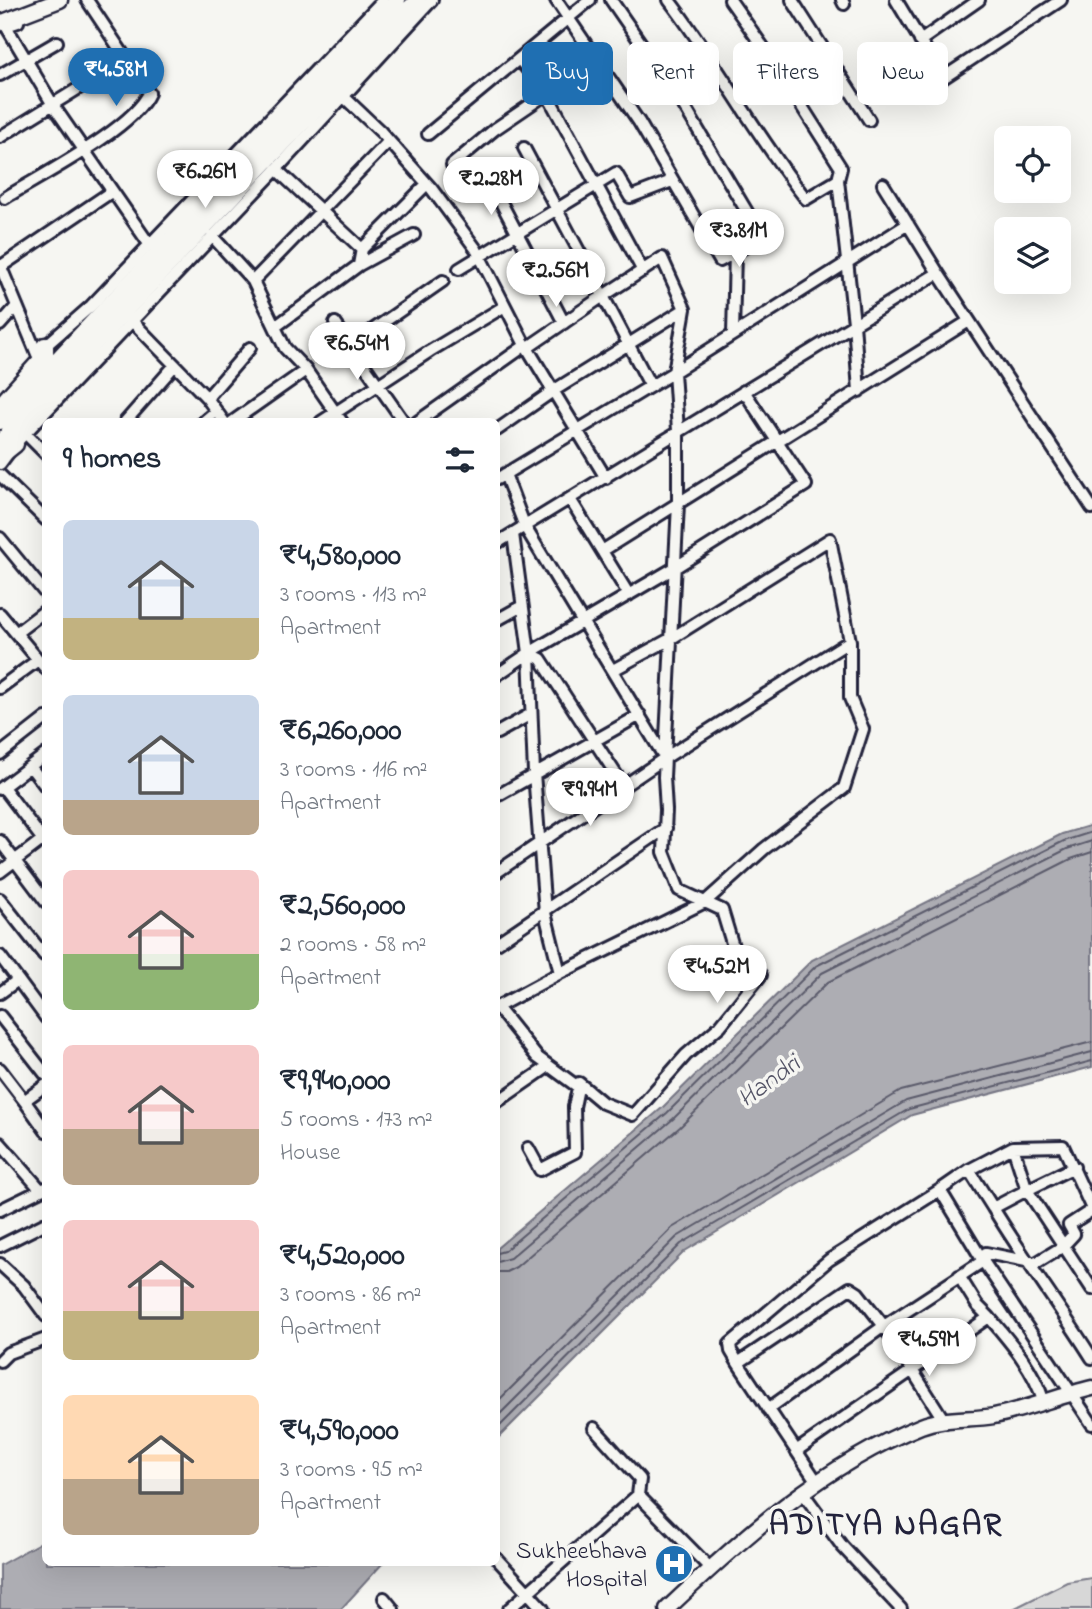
<!DOCTYPE html>
<html lang="en">
<head>
<meta charset="utf-8">
<style>
	:root { --surface:#fff; --page:#f6f6f7; --text:#1f2937; --muted:#747a83; --accent:#1f6fb2 }
	body { margin:0; font-family:"Indie Flower",sans-serif; background:var(--page); color:var(--text); height:100vh; display:flex; flex-direction:column; font-size:26px; white-space:nowrap }
	* { box-sizing:border-box; margin:0 }
	p { font-size:23px; color:var(--muted) }
	.icon { flex:none; width:38px; height:38px; fill:none; stroke:currentColor; stroke-width:2; stroke-linecap:round; stroke-linejoin:round }
	.map { position:relative; flex:1; overflow:hidden }
	.details { position:absolute; left:42px; top:418px; width:458px; height:1148px; display:flex; flex-direction:column; background:var(--surface); border-radius:10px; box-shadow:0 7px 28px #0002 }
	.details>* { flex:none }
	.guide { position:absolute; left:522px; top:42px; width:466px; height:63px; display:flex; gap:14px }
	.controls { position:absolute; left:994px; top:126px; display:grid; gap:14px }
	.controls a { display:grid; place-items:center; width:77px; height:77px; border-radius:10px; background:var(--surface); box-shadow:0 7px 28px #0002; font-size:35px }
	.price { position:absolute; translate:-50% -60px; padding:0 16px; border-radius:24px; background:#fff; color:#222; font-size:23px; line-height:46px; filter:drop-shadow(0 2px 4px #0008) }
	.price::after { content:''; position:absolute; left:50%; top:42px; width:21px; height:16px; margin-left:-10px; background:inherit; clip-path:polygon(0 0,100% 0,50% 100%) }
	.price.active { background:var(--accent); color:#fff }
	ul { padding:0; list-style:none }
	li { display:flex; align-items:center; gap:21px; height:175px; padding:0 21px }
	li span { display:grid; place-items:center; flex:none; width:196px; height:140px; border-radius:10px; color:#555 }
	li>.icon { margin-inline-start:auto }
	span .icon { width:84px; height:84px; fill:#fffc; stroke-width:1 }
	li b { font-size:30px }
	h2 { display:flex; justify-content:space-between; align-items:center; height:84px; padding:0 21px; font-size:30px }
	.chip { padding:0 24px; border-radius:10px; background:var(--surface); box-shadow:0 7px 28px #0002; font-size:24px; line-height:63px }
	.chip.active { background:var(--accent); color:#fff }
	.map>svg:first-child { display:block }
</style>
</head>
<body>
<div class="map">
<svg width="1092" height="1609" viewBox="0 0 1092 1609">
	<rect width="100%" height="100%" fill="#f6f6f2"/>
	<filter id="ink" filterUnits="userSpaceOnUse"><feTurbulence type="fractalNoise" baseFrequency=".0143" numOctaves="2"/><feDisplacementMap in="SourceGraphic" scale="14" xChannelSelector="R" yChannelSelector="G"/><feConvolveMatrix kernelMatrix="1 2 1 2 8 2 1 2 1" color-interpolation-filters="sRGB"/></filter>
	<g filter="url(#ink)">
		<path fill="#d7d7d7" stroke="#7c7c89" stroke-width="2" d="M1092 1578V1609H1013L1067 1582Z"/>
		<path fill="#adadb3" stroke="#757583" stroke-width="2" d="M1092 825V1067L912 1115 685 1251 497 1439V1248L662 1108 812 960 1062 834Z
			M45 1540 46 1563H383L341 1609H0V1565Z"/>
		<g fill="none" stroke-linecap="round" stroke-linejoin="round">
			<path stroke="#5a5a6b" stroke-width="2" d="M497 1253 504 1251 667 1113 816 966 1064 841 1092 832
				M497 1262 510 1258 673 1119 822 973 1067 849 1092 841
				M497 1272H506L516 1267 680 1127 828 982 1071 859 1092 852
				M497 1402 672 1228 901 1091 1092 1042
				M497 1417 677 1237 906 1101 1092 1052
				M497 1429 681 1244 909 1109 1092 1061"/>
			<defs>
				<path id="minor" d="M556 0 639 122 720 261 762 237 681 101 611 0
					M669 0C718 64 756 136 806 199L838 180
					M730 0 773 61 841 168 838 180 854 323 859 391
					M792 0 869 120
					M842 0 844 4
					M896 0 943 78 1061 0
					M18 22 6 26 53 105 149 244
					M920 41 979 0
					M519 59 547 94 643 271
					M0 75 57 42
					M343 96 381 132 431 188 476 249 523 341 606 478
					M428 134 590 0
					M0 137 126 59
					M452 165 495 129 595 61
					M276 169 362 249
					M883 184 938 273 1092 508
					M492 185 564 323
					M5 198C40 176 134 128 149 93L87 0
					M212 236 253 281 285 348 306 370 342 422
					M0 265 37 354
					M359 265 414 235
					M0 267 111 192
					M459 269 616 173 630 197 672 181
					M253 281 389 141
					M132 321 207 398 224 422
					M335 323 404 422
					M0 325 16 307
					M275 327 359 265 362 249 427 184
					M733 334 735 253
					M351 345 443 281
					M527 348 603 296 650 385
					M42 349 91 306 383 0
					M207 398 250 348
					M125 422 175 365
					M203 422 216 411
					M232 422 306 370
					M321 422 430 351 505 306
					M417 422 526 345
					M497 430 553 391 685 309 662 258 603 296 524 148
					M26 434 46 454
					M0 464 15 444 273 173 432 0
					M505 474 525 527 665 758
					M0 475 46 520
					M497 479 674 372 908 224
					M570 499 629 595
					M0 538 46 594
					M497 543 938 273
					M602 551 969 321
					M0 614 46 669
					M497 620 522 606
					M16 633 46 610
					M529 653 541 659 623 785
					M497 675 529 653 676 567 806 485 744 391
					M0 688 38 660
					M497 733 531 714
					M0 754 46 718
					M30 766 46 787
					M3 787 46 844
					M0 789 46 754
					M497 796 640 715
					M0 841 46 902
					M0 872 46 837
					M497 872 665 758 850 641 830 539 672 638 613 670
					M0 899 44 955
					M497 943 666 828
					M0 956 18 980 0 993
					M560 973 705 902 764 849 844 788 863 729 850 698V641
					M18 980 46 1018
					M497 1007 560 973 545 913 534 773 529 653 513 534
					M497 1007 537 1057 578 1087
					M0 1016 46 1075
					M0 1069 26 1103
					M46 1085 28 1098 26 1103 46 1131
					M497 1102 549 1066
					M0 1143 41 1190 46 1188
					M1013 1147 1063 1146 1092 1209
					M528 1148 540 1170 575 1152 574 1107 579 1083 603 1103 633 1115 686 1055 720 1026 761 975 735 953 722 910 679 890 664 852 666 810 664 777 678 504V431L674 372 685 309
					M969 1170 1013 1147 1027 1190 1074 1167
					M940 1190 969 1170 993 1208
					M0 1210 41 1190
					M0 1246 46 1223
					M0 1264 24 1286 46 1316
					M959 1276 977 1305 989 1317
					M1092 1289 1027 1190 993 1208C1024 1259 1060 1307 1092 1358
					M0 1361 8 1353 46 1339
					M738 1363 731 1351 730 1344 829 1260 940 1190 983 1261 1092 1424
					M768 1409 884 1326 945 1422
					M594 1428 640 1479 638 1495
					M796 1451 989 1317C1012 1344 1033 1368 1044 1402
					M817 1482 738 1363 850 1288 858 1293 884 1326 983 1261 986 1253 1036 1263 1062 1247 1074 1234 1069 1225 1092 1210
					M803 1493 842 1546 901 1609
					M497 1559 543 1609
					M384 1598 393 1609
					M509 1609 638 1495 710 1568"/>
				<path id="major" d="M0 23 60 0
					M667 1609C742 1538 824 1464 921 1426 943 1417 971 1420 994 1416 1027 1409 1059 1396 1092 1388"/>
				<path id="highway" d="M0 406 45 356V346
					M0 421 397 0
					M0 443 418 0
					M0 456 15 444"/>
			</defs>
			<use href="#minor" stroke="#22223b" stroke-width="16"/>
			<use href="#major" stroke="#22223b" stroke-width="19"/>
			<use href="#highway" stroke="#22223b" stroke-width="21"/>
			<use href="#minor" stroke="#f6f6f2" stroke-width="10"/>
			<use href="#major" stroke="#f6f6f2" stroke-width="14"/>
			<use href="#highway" stroke="#f6f6f2" stroke-width="16"/>
		</g>
	</g>
	<defs>
		<symbol id="hospital-disc" viewBox="-11 -11 22 22"><circle r="9.5" fill="#1f6fb2" stroke="#f6f6f2"/><path d="M-5-5h3v3.5h4V-5h3V5h-3V1.5h-4V5h-3Z" fill="#fff"/></symbol>
	</defs>
	<g fill-rule="evenodd">
		<use href="#hospital-disc" x="652" y="1542" width="44" height="44"/>
	</g>
	<g text-anchor="middle" stroke-width="7" stroke-linejoin="round" paint-order="stroke">
		<g font-size="24" fill="#22223b" stroke="#f6f6f2" text-anchor="end">
			<text x="647" y="1558">Sukheebhava<tspan x="647" dy="28">Hospital</tspan></text>
		</g>
		<g font-size="26" font-style="italic" fill="#535365" stroke="#f6f6f2">
			<text transform="translate(768 1080) rotate(-36)" y="9">Handri</text>
		</g>
		<g font-size="32" font-weight="bold" letter-spacing="2" fill="#22223b" stroke="#f6f6f2">
			<text x="886" y="1534">ADITYA NAGAR</text>
		</g>
	</g>
</svg>
<div class="controls">
<a><svg class="icon" aria-label="locate" viewBox="0 0 24 24"><circle cx="12" cy="12" r="6"/><path d="M12 2v4M12 18v4M2 12h4M18 12h4"/></svg></a>
<a><svg class="icon" aria-label="layers" viewBox="0 0 24 24"><path d="M12 4l9 5-9 5-9-5zM3 14l9 5 9-5"/></svg></a>
</div>
<b class="price active" style="left:116px;top:108px">₹4.58M</b>
<b class="price" style="left:205px;top:210px">₹6.26M</b>
<b class="price" style="left:491px;top:217px">₹2.28M</b>
<b class="price" style="left:739px;top:269px">₹3.81M</b>
<b class="price" style="left:556px;top:309px">₹2.56M</b>
<b class="price" style="left:357px;top:382px">₹6.54M</b>
<b class="price" style="left:590px;top:828px">₹9.94M</b>
<b class="price" style="left:717px;top:1005px">₹4.52M</b>
<b class="price" style="left:929px;top:1378px">₹4.59M</b>
<div class="guide">
<a class="chip active">Buy</a>
<a class="chip">Rent</a>
<a class="chip">Filters</a>
<a class="chip">New</a>
</div>
<section class="details">
<h2>9 homes<svg class="icon" aria-label="filters" viewBox="0 0 24 24"><path d="M4 7h16M4 17h16"/><circle cx="9" cy="7" r="2"/><circle cx="15" cy="17" r="2"/></svg></h2>
<ul>
<li><span style="background:linear-gradient(#c9d6e8 70%,#c2b280 0)"><svg class="icon" aria-label="home" viewBox="0 0 24 24"><path d="M3 11l9-7 9 7M6 9v11h12V9"/></svg></span><div><b>₹4,580,000</b><p>3 rooms · 113 m²</p><p>Apartment</p></div></li>
<li><span style="background:linear-gradient(#c9d6e8 75%,#b9a48a 0)"><svg class="icon" aria-label="home" viewBox="0 0 24 24"><path d="M3 11l9-7 9 7M6 9v11h12V9"/></svg></span><div><b>₹6,260,000</b><p>3 rooms · 116 m²</p><p>Apartment</p></div></li>
<li><span style="background:linear-gradient(#f6c9c9 60%,#8fb573 0)"><svg class="icon" aria-label="home" viewBox="0 0 24 24"><path d="M3 11l9-7 9 7M6 9v11h12V9"/></svg></span><div><b>₹2,560,000</b><p>2 rooms · 58 m²</p><p>Apartment</p></div></li>
<li><span style="background:linear-gradient(#f6c9c9 60%,#b9a48a 0)"><svg class="icon" aria-label="home" viewBox="0 0 24 24"><path d="M3 11l9-7 9 7M6 9v11h12V9"/></svg></span><div><b>₹9,940,000</b><p>5 rooms · 173 m²</p><p>House</p></div></li>
<li><span style="background:linear-gradient(#f6c9c9 65%,#c2b280 0)"><svg class="icon" aria-label="home" viewBox="0 0 24 24"><path d="M3 11l9-7 9 7M6 9v11h12V9"/></svg></span><div><b>₹4,520,000</b><p>3 rooms · 86 m²</p><p>Apartment</p></div></li>
<li><span style="background:linear-gradient(#ffd9b3 60%,#b9a48a 0)"><svg class="icon" aria-label="home" viewBox="0 0 24 24"><path d="M3 11l9-7 9 7M6 9v11h12V9"/></svg></span><div><b>₹4,590,000</b><p>3 rooms · 95 m²</p><p>Apartment</p></div></li>
</ul>
</section>
</div>
</body>
</html>
